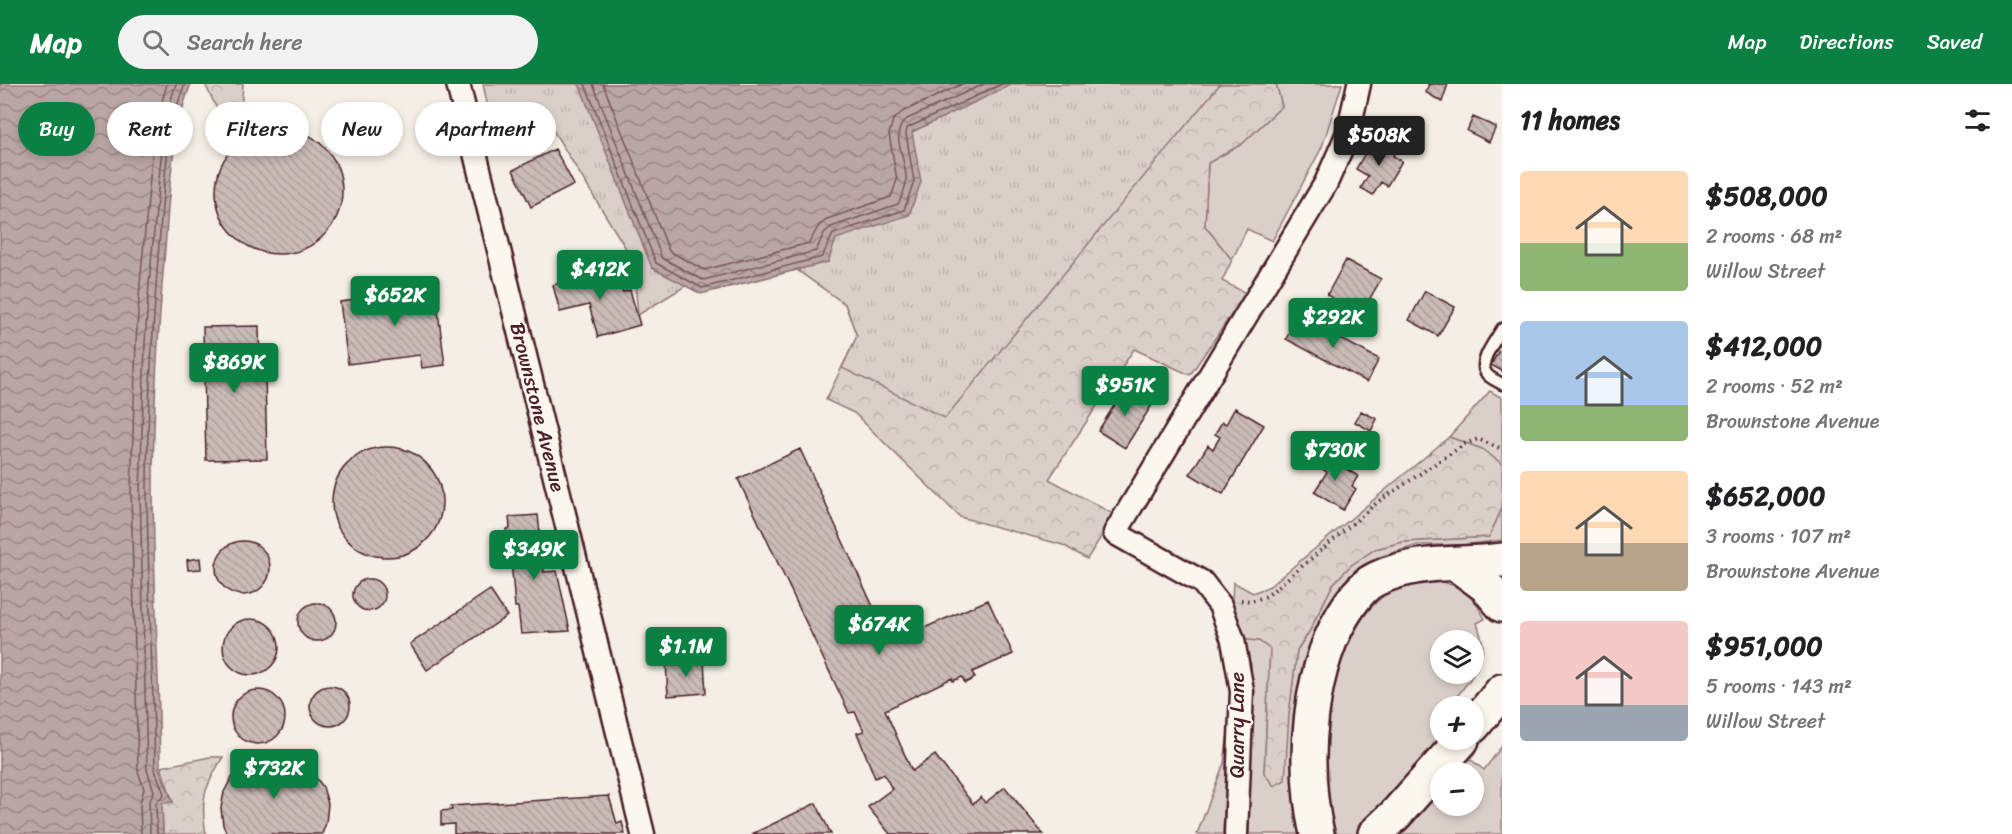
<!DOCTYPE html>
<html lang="en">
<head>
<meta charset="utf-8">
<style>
	:root { --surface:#fff; --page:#f2f2f2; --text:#202124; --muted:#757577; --accent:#0b8043 }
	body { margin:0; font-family:Sriracha,sans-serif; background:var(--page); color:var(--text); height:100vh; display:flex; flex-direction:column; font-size:22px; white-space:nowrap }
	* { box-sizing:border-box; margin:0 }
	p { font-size:20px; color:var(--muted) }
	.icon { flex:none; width:33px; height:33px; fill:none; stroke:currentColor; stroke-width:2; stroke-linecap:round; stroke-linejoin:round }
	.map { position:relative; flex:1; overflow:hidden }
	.details { display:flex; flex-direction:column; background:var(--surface); width:510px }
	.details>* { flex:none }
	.hud { position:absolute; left:18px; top:18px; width:570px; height:54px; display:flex; gap:12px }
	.tools { position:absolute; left:1430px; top:546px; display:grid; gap:12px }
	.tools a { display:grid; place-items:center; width:54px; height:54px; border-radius:50%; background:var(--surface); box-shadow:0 3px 9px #0003; font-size:30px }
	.price { position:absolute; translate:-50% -51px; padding:0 14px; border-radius:6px; background:var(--accent); color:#fff; font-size:20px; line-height:39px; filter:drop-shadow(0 2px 3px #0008) }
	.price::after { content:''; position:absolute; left:50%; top:36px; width:18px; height:14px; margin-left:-9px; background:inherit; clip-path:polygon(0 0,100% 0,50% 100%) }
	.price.selected { background:#222; color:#fff }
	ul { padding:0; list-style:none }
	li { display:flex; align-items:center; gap:18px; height:150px; padding:0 18px }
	li span { display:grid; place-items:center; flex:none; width:168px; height:120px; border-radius:6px; color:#555 }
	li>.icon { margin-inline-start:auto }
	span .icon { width:72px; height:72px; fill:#fffc; stroke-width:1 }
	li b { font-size:26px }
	h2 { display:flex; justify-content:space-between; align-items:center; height:72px; padding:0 18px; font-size:26px }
	.chip { padding:0 21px; border-radius:27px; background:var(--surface); box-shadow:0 3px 9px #0003; font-size:21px; line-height:54px }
	.chip.selected { background:var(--accent); color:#fff }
	header { display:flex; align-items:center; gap:36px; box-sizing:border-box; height:84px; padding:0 30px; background:var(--accent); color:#fff }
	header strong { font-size:28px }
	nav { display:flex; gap:33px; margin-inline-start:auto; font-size:21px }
	.search { width:420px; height:54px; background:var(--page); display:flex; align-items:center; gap:15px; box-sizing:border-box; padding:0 21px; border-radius:33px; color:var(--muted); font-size:22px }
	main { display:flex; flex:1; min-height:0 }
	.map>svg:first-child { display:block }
</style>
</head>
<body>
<header>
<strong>Map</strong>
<div class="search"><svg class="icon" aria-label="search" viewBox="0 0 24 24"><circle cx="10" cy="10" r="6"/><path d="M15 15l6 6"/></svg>Search here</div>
<nav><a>Map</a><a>Directions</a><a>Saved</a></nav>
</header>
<main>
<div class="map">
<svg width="1502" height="750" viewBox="0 0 1502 750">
	<defs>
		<pattern id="forest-crowns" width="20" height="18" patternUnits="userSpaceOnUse" patternTransform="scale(1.5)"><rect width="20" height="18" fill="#dbd0c9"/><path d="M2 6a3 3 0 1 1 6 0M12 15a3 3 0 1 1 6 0" fill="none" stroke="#bdb2ad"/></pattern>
		<pattern id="park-tufts" width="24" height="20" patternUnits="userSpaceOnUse" patternTransform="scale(1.5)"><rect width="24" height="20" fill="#dbd0c9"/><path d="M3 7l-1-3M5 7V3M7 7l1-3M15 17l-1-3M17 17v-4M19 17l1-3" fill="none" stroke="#bdb2ad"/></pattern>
		<pattern id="water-waves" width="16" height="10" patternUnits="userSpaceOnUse" patternTransform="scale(1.5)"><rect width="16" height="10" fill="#baa7a5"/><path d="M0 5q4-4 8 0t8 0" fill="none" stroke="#998787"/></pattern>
		<pattern id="building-back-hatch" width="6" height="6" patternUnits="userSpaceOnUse" patternTransform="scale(1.5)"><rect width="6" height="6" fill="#cabbb6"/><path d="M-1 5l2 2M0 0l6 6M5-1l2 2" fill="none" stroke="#afa09d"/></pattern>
	</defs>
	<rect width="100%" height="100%" fill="#f4eee4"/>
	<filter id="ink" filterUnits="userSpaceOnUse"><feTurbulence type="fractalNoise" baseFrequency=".0167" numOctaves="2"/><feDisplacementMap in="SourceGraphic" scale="12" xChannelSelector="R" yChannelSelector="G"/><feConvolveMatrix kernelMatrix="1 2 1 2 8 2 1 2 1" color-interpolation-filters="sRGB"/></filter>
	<g filter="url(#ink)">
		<path fill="#dbd0c9" stroke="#92787a" stroke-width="1.5" fill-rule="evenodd" d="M1276 0H1342L1322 63 1272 157 1247 145 1232 176 1205 142 1208 79 1242 60 1282 22Z
			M1490 307 1502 314V380L1482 365 1449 353Z
			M1502 424V456L1462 461H1418L1379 473 1356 485 1337 508 1312 560 1295 627 1296 683 1304 750H1249L1251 580 1239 555 1259 557 1270 565 1264 689 1289 630 1297 566 1309 548 1333 500 1350 482 1375 465 1403 458 1489 453Z
			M1437 496 1461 504 1476 519 1485 535 1477 539C1479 546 1482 554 1483 562 1483 585 1462 605 1449 622H1440V634L1432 644 1440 651V656H1446L1484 686 1502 662V750H1337C1310 686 1327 560 1381 514 1397 500 1417 497 1437 496ZM1440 556H1473V590H1440ZM1440 688H1473V722H1440Z
			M1228 648 1223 750H1197L1224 679Z"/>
		<path fill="url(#forest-crowns)" stroke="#92787a" stroke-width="1.5" d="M205 0H243L240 37 222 35Z
			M1013 0H1276L1282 22 1242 60 1208 79 1205 142 1232 176 1222 197 1246 209 1190 291 1134 265 1049 395 1115 431 1087 475 1063 461 960 433 854 329 826 316 857 252 845 220 797 186Z
			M1449 353 1482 365 1502 380V424L1489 453 1403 458 1375 465 1350 482 1333 500 1309 548 1297 566 1289 630 1285 696 1274 702 1264 689 1270 565 1259 557 1239 555 1231 535 1233 498 1253 509 1270 502Z
			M210 673H223C204 704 200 715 206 750H163L162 719 173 718 161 683Z"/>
		<path fill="url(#park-tufts)" stroke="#92787a" stroke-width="1.5" d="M483 0H1220L945 334 842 284 857 252 845 220 797 186 685 202 638 231 633 176 548 38 495 58Z"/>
		<path fill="url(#water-waves)" stroke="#8d7174" stroke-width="1.5" d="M0 0H191C171 48 169 113 165 165 158 246 153 328 153 409 154 501 159 594 160 686L173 718 162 719 163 750H0Z
			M579 0H1013L912 48 921 98 909 131 836 155 828 178 701 210 652 184Z"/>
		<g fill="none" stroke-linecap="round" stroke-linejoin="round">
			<path stroke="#77555c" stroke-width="1.5" d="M585 0 656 179 702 204 822 173 833 150 904 126 914 97 906 50 907 44 1002 0
				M593 0 662 174 703 196 816 167 824 149 831 143 898 120C901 114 905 105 906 98 909 79 887 49 907 35L984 0
				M603 0 669 167 704 186 809 159 818 143 827 135 891 113 897 96 889 50 893 36 902 28 962 0
				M141 750 140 718 144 705 138 687 131 408 136 258 140 200 152 73 161 21 167 0
				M150 750 149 719 154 707 147 686 140 408 145 259 149 200 161 74 172 12 176 0
				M157 750 156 719 164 710 155 686C153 594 148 502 147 410 147 328 153 242 159 161 163 112 166 44 185 0"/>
		</g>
		<path fill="url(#building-back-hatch)" stroke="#4a1f2b" stroke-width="1.5" d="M1427 0H1448L1442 18 1425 8 1429 1Z
			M1473 33 1496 43 1489 58 1467 47Z
			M216 107a63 63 0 1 1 126 0a63 63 0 1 1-126 0Z
			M1387 60 1397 65 1393 72 1402 77 1387 102 1381 98 1373 111 1361 104 1368 92 1356 85 1368 64 1375 67 1377 63 1383 66Z
			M555 65 574 101 531 123 513 86Z
			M1346 176 1381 195 1361 230 1327 211Z
			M616 183 623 208 630 206 640 241 598 253 589 221 560 228 553 201Z
			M434 197 445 281 422 284 420 271 348 280 340 218 413 209 412 200Z
			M1425 207 1455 223 1438 252 1409 236Z
			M1298 232 1379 275 1367 298 1286 255Z
			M259 242 260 291H265L267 375 206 376 203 243Z
			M1499 267 1502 269V287L1491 281Z
			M1126 303 1153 319 1125 364 1098 347Z
			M1235 324 1264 341 1223 410 1190 390 1208 361 1213 365 1220 353 1215 350 1222 338 1226 340Z
			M1361 327 1377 335 1371 347 1355 338Z
			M332 418a55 55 0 1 1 110 0a55 55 0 1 1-110 0Z
			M800 365 890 559 988 516 1013 570 972 588 975 594 965 599 962 593 953 597 952 594 885 626 912 687 935 671 973 720 981 713 985 719 1005 703 1043 750H890L868 723 892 705 884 690 875 694 857 649 864 647 855 628 849 629 738 395Z
			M1320 369 1358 392 1352 402 1356 405 1343 426 1314 408 1327 388 1314 380Z
			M538 431 544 488 557 487 570 547 521 550 518 523H515L509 452 506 453V445L510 444 509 433Z
			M216 484a27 27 0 1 1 54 0a27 27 0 1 1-54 0Z
			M200 474 201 485 188 486 187 476Z
			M353 511a16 16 0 1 1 32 0a16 16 0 1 1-32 0Z
			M490 506 507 532 427 586 410 560Z
			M298 538a19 19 0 1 1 38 0a19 19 0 1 1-38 0Z
			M223 563a28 28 0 1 1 56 0a28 28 0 1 1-56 0Z
			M704 576 706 609 668 612 666 578Z
			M310 622a20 20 0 1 1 40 0a20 20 0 1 1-40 0Z
			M231 633a27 27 0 1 1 54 0a27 27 0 1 1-54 0Z
			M278 673 296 677 312 688 323 703 328 720 326 739 322 750H227L223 741 221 724 224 708 232 693 244 682 259 675Z
			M609 712 617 740 622 738 625 750H454V740L441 741V727L452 726 451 722Z
			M816 719 831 750H752Z"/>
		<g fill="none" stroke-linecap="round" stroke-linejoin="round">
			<defs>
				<path id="lane" d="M1502 245C1496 256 1478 277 1486 289 1489 294 1497 297 1502 300"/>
				<path id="street" d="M458 0 643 750
					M1236 750 1242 607 1233 556 1220 521 1202 498 1115 449 1326 99 1348 49 1359 0"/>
				<path id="highway" d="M1456 480 1486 502 1502 521
					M1473 642 1502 607
					M1317 750C1301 679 1308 580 1350 520 1357 510 1365 500 1376 495 1418 475 1457 482 1502 476
					M1375 750 1395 731 1462 656"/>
			</defs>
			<use href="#lane" stroke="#4a1f2b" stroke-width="15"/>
			<use href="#street" stroke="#4a1f2b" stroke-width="27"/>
			<use href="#highway" stroke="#4a1f2b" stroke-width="38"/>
			<path stroke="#4a1f2b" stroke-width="4" stroke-dasharray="1.5 4.5" stroke-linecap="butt" d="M1241 516 1252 517 1267 512 1379 417 1465 360 1478 355 1502 365"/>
			<use href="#lane" stroke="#fbf7ec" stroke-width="10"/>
			<use href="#street" stroke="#fbf7ec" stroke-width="22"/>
			<use href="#highway" stroke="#fbf7ec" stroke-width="33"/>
		</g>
	</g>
	<g text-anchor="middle" stroke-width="4.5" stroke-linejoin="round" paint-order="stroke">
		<g font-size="20" fill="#4a1f2b" stroke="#fbf7ec">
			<text transform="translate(538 323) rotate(76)" y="7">Brownstone Avenue</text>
			<text transform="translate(1237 641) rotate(-90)" y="7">Quarry Lane</text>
		</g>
	</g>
</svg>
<div class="tools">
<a><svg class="icon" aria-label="layers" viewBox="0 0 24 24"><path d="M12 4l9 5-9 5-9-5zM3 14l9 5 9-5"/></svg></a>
<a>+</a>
<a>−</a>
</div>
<b class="price selected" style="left:1379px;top:83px">$508K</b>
<b class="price" style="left:600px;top:217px">$412K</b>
<b class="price" style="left:395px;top:243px">$652K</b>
<b class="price" style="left:1333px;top:265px">$292K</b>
<b class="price" style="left:234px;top:310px">$869K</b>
<b class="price" style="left:1125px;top:333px">$951K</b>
<b class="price" style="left:1335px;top:398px">$730K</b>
<b class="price" style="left:534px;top:497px">$349K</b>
<b class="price" style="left:879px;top:572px">$674K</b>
<b class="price" style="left:686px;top:594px">$1.1M</b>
<b class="price" style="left:274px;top:716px">$732K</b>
<div class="hud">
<a class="chip selected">Buy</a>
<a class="chip">Rent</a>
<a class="chip">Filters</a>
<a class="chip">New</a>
<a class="chip">Apartment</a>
</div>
</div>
<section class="details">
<h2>11 homes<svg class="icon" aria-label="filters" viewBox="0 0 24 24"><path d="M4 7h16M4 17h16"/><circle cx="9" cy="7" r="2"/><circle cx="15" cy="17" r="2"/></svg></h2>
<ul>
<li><span style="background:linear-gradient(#ffd9b3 60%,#8fb573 0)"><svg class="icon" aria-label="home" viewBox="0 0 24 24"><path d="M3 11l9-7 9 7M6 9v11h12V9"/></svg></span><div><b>$508,000</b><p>2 rooms · 68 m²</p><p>Willow Street</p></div></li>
<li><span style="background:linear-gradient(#a9c7e8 70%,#8fb573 0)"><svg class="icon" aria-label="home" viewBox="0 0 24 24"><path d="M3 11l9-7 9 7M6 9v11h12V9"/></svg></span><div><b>$412,000</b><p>2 rooms · 52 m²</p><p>Brownstone Avenue</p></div></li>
<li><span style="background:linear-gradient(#ffd9b3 60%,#b9a48a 0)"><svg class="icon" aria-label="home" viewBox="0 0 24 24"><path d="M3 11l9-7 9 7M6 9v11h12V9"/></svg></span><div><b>$652,000</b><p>3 rooms · 107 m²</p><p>Brownstone Avenue</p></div></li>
<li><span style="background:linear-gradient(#f6c9c9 70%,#9aa5b1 0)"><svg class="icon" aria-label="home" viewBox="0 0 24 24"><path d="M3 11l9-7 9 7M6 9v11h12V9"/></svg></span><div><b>$951,000</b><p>5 rooms · 143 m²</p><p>Willow Street</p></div></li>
</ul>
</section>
</main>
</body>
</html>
